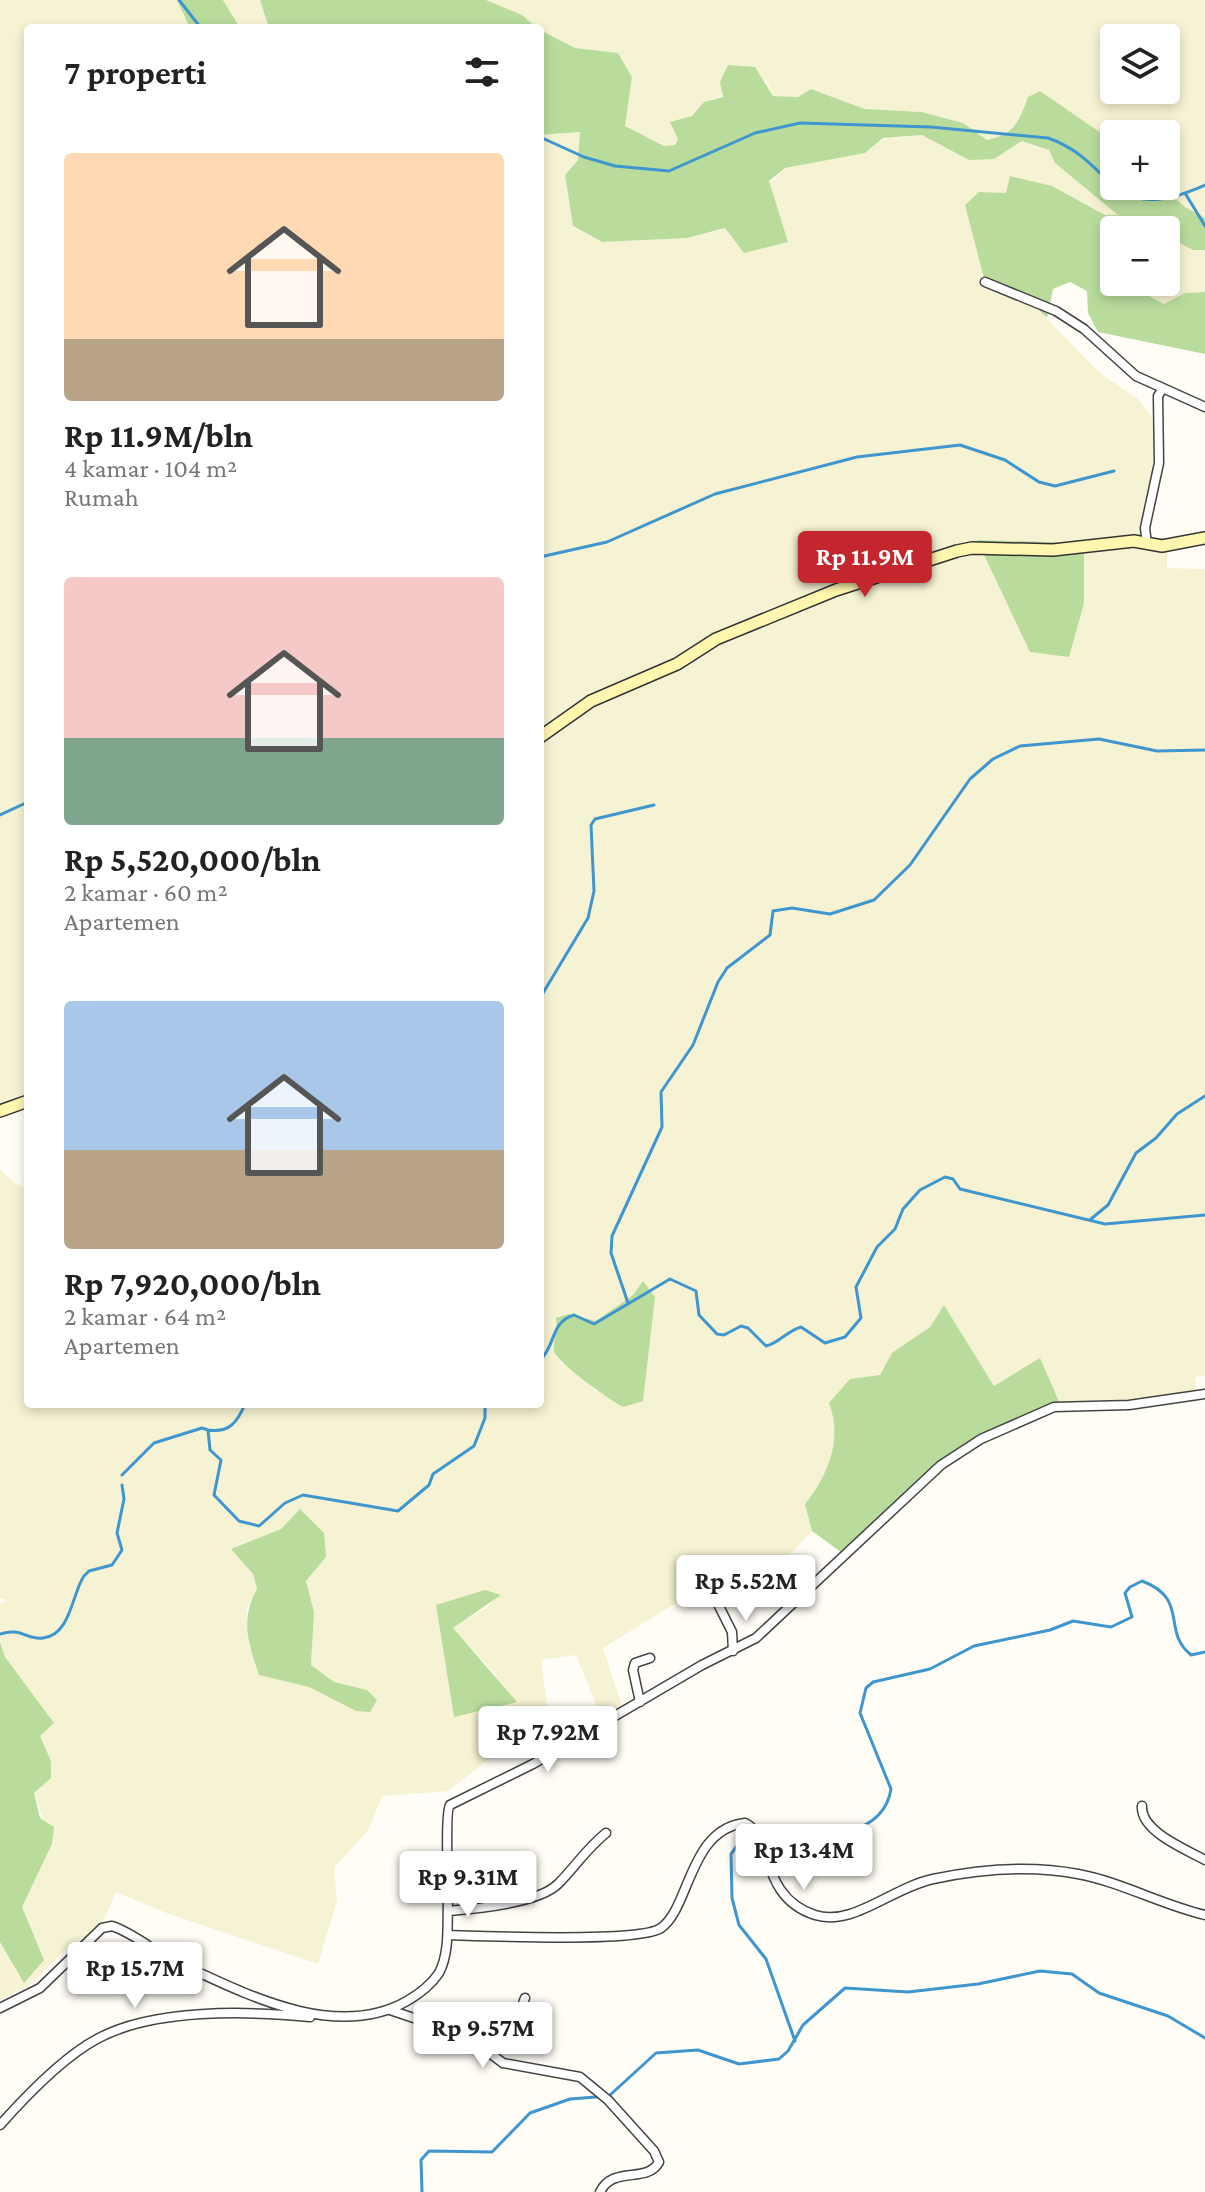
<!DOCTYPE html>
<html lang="id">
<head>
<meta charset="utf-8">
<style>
	:root { --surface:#fff; --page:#f6f6f6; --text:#222; --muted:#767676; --accent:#c4262e }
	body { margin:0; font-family:"Crimson Pro",serif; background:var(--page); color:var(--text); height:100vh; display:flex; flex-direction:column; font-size:30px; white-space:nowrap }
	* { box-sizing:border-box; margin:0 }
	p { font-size:26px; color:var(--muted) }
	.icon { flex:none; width:44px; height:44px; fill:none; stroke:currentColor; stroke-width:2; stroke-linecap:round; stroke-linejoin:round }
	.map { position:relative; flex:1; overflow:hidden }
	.drawer { position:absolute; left:24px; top:24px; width:520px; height:1384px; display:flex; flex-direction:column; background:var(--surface); border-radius:8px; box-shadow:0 4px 12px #0003 }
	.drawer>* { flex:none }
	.controls { position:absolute; left:1100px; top:24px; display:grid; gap:16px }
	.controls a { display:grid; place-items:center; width:80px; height:80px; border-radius:8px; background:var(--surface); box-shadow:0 4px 12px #0003; font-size:40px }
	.price { position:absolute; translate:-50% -68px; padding:0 18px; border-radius:8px; background:#fff; color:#222; font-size:26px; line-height:52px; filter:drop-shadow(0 2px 4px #0008) }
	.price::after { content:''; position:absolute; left:50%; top:48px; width:24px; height:18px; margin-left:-12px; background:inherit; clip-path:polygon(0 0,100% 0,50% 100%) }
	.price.current { background:var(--accent); color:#fff }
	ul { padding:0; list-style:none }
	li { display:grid; align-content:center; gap:16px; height:424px; padding:0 40px }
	li span { display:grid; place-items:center; height:248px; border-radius:8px; color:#555 }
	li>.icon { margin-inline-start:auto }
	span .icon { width:144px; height:144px; fill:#fffc; stroke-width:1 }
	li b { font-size:34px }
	h2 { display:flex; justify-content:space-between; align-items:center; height:96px; padding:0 40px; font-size:34px }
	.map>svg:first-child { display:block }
</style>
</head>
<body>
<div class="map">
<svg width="1205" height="2192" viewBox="0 0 1205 2192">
	<rect width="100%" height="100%" fill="#fffdf5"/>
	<path fill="#f6f3d4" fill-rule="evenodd" d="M0 0H177L190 28H28V1105L0 1116Z
		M223 0H260L269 28H240Z
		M486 0H1205V218L1185 207 1161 186H1166V134H1114V142L1028 98 1018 125 1004 137 987 140 963 123 922 112 865 109 811 89 798 97 773 96 766 80 704 102 692 116 671 122 678 138 675 145 664 146 624 126 632 77 618 53 575 48 542 32 522 15ZM1114 38H1166V90H1114Z
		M581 132 578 160 565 175 573 227 602 242 687 238 726 228 785 168 865 153 883 139 922 135 994 159 1022 141 1049 150 1055 163 1120 216 1105 215 1052 186 1006 193 979 192 1024 296 1101 374 1138 399 1154 420 1156 441 1141 545 1167 549V568L1205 569V1376L1195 1377 1197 1395 1116 1406 1060 1404 994 1386 944 1305 930 1327 892 1354 880 1376 850 1379 825 1479 806 1504 812 1531 774 1571 676 1603 603 1648 622 1706 602 1719 576 1655 541 1660 548 1713 448 1791 382 1796 369 1829 334 1868 337 1901 318 1964 169 1914 116 1892 101 1926 70 1945 30 1985 0 2000V1942L24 1982 44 1960 22 1907 52 1844 34 1793 51 1761 39 1735 54 1723 5 1657 0 1642V1604L6 1600 0 1598V1169L13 1182 28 1189V1404H540V135ZM644 1282 597 1392 577 1372 561 1363 554 1351 558 1328 568 1314 596 1321 633 1295ZM300 1509 326 1557 306 1581 314 1612 311 1665 334 1682 367 1690 356 1711 309 1687 259 1675 249 1644 246 1609 258 1589 253 1574 232 1549 281 1529ZM500 1594 486 1608 452 1628 497 1676 454 1716 436 1605Z
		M1166 236 1193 250H1205V292L1185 293 1164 304 1138 290 1118 293 1103 281 1114 246V282H1166Z"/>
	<path fill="#b9dc9c" d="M177 0H223L240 28H190Z
		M260 0H486L522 15 537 28H269Z
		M540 30 575 48 618 53 632 77 625 126 664 146 675 145 678 139 670 122 692 116 704 102 723 97 720 82 728 65 755 67 773 96 798 97 811 89 865 109 922 112 963 123 987 140C1014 135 1019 122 1028 97L1040 91 1114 142V186H1161L1185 207 1205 218V250H1193L1166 236V230L1129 223 1124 230H1114V246L1103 281 1118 293 1138 290 1164 304 1185 293 1205 292V354L1098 332 1088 313 1087 291 1070 282 1053 289 1047 318 1024 296 985 282 965 205 979 192 1006 193 1010 176 1052 186 1105 215H1118L1055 163 1049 150 1022 141 994 159 969 160 922 135 883 138 865 153 785 168 769 181 788 242 744 253 725 228 687 238 602 242 573 226 565 175 578 160 580 132 540 135Z
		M977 540 1084 543V603L1069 657 1030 652Z
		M643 1281 655 1297 643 1401 623 1407C611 1401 556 1362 554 1351 553 1340 558 1330 556 1318L568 1314 596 1321 633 1295Z
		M944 1305 994 1386 1040 1358 1060 1404 965 1446 845 1555 812 1531 805 1504C828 1476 843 1438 829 1403L850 1379 880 1375 892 1353 930 1327Z
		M300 1509 324 1533 326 1557 306 1581 314 1612 311 1665 334 1682 367 1690 377 1700 370 1712 356 1711 309 1687 259 1675C248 1642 240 1620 257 1589L253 1574 231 1549 281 1529Z
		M485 1590 501 1595 453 1628 517 1702 454 1717 436 1605Z
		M0 1642 5 1657 54 1723 40 1736 51 1761V1778L34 1793 40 1818 54 1827 52 1844 22 1907 44 1960 24 1983 0 1942Z"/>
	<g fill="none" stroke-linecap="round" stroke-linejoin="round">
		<path stroke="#3f96cf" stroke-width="3" d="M179 0 201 28
			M540 137 584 157 615 166 669 171 755 133 800 123 931 127 1048 138C1117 162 1107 229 1205 185
			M1185 193 1205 226
			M540 557 607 542 715 494 857 457 960 445 1005 460 1039 482 1055 486 1114 471
			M0 815 28 802
			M540 998 588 918 594 891 591 825 595 819 654 805
			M1091 1219 1108 1205 1136 1153 1156 1138 1177 1114 1205 1096
			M628 1303 611 1253 612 1236 662 1127 661 1092 693 1045 718 982 727 968 770 935 773 911 792 908 830 914 874 900 910 865 970 779 993 759 1020 746 1099 739 1157 751 1205 750
			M540 1360C556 1346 550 1322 574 1315L594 1324 670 1279 696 1291 699 1315 717 1334 724 1335 741 1326 748 1328 766 1346C779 1343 787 1331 801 1327L825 1343 845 1337 861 1318 856 1287 877 1247 895 1229 903 1209 920 1190 945 1177 953 1179 960 1189 1105 1224 1205 1215
			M208 1430C229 1433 237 1423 245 1404
			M122 1475 154 1443 202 1428 208 1430 210 1450 221 1460 214 1495 239 1521 259 1526 285 1503 303 1495 398 1511 429 1485 433 1474 474 1446 485 1418V1404
			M0 1634C22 1627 26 1640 43 1638 71 1635 72 1593 84 1576L89 1571 112 1565 122 1550 117 1533 124 1499 122 1485
			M795 2041 766 1959 739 1925 732 1898 731 1854 742 1839C789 1832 881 1851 891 1789L860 1713 866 1688 873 1682 930 1669 974 1646 1050 1630 1073 1621 1111 1627 1132 1617 1125 1593 1130 1587 1142 1581C1190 1599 1161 1631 1191 1655L1205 1652
			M422 2192 421 2160 429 2151 492 2152 530 2113 570 2099 609 2096 656 2053 698 2050 739 2064 779 2059 788 2051 803 2025 845 1988 908 1992 978 1984 1040 1971 1072 1974 1099 1993 1168 2016 1205 2038"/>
		<defs>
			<path id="street" d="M985 282 1056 311 1084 329 1136 376 1205 407
				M1147 544 1145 528 1159 463 1158 396 1163 388
				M717 1602 732 1632 733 1651
				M640 1702 633 1670 635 1663 650 1658
				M1142 1806C1140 1831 1185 1849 1205 1860
				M448 1911C474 1909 539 1903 558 1884 575 1867 587 1848 606 1833
				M448 1935C483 1936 640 1943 661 1928 690 1908 689 1829 745 1823 773 1836 759 1897 815 1915 853 1927 891 1888 933 1879 980 1869 1030 1865 1078 1874 1121 1882 1162 1905 1205 1915
				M0 2008 40 1988 102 1928 112 1926C136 1934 154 1952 176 1962 244 1993 335 2042 407 2001 419 1994 431 1985 439 1973 450 1952 447 1924 448 1901 448 1885 445 1811 450 1805L533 1764 702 1665 756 1638 941 1465 981 1439 1054 1407 1129 1405 1205 1394
				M390 2010 467 2036 503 2063 580 2077 608 2100 654 2151 659 2162C647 2184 613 2165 600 2192
				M467 2036 514 2028 525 1998
				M0 2125C25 2097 63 2057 97 2039 153 2008 248 2011 310 2017"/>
			<path id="secondary" d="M540 737 591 701 677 664 716 639 836 590 957 551 972 548 1053 550 1134 541 1162 546 1205 538
				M0 1111 28 1101"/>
		</defs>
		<use href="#street" stroke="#444" stroke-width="11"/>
		<use href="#secondary" stroke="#333" stroke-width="14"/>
		<use href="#street" stroke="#fff" stroke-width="8"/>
		<use href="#secondary" stroke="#fff6b0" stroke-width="11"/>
	</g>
</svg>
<div class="controls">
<a><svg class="icon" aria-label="layers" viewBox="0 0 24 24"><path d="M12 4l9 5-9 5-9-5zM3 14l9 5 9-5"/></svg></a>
<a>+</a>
<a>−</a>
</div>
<b class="price current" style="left:865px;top:599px">Rp 11.9M</b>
<b class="price" style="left:746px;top:1623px">Rp 5.52M</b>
<b class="price" style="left:548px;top:1774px">Rp 7.92M</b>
<b class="price" style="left:804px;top:1892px">Rp 13.4M</b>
<b class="price" style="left:468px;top:1919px">Rp 9.31M</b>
<b class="price" style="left:135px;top:2010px">Rp 15.7M</b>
<b class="price" style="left:483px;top:2070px">Rp 9.57M</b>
<section class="drawer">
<h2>7 properti<svg class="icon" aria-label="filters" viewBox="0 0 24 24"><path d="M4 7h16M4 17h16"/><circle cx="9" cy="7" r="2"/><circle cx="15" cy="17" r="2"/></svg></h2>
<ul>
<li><span style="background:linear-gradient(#ffd9b3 75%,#b9a48a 0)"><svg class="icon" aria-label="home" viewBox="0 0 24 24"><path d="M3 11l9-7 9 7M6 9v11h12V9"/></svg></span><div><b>Rp 11.9M/bln</b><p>4 kamar · 104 m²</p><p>Rumah</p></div></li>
<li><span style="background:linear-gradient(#f6c9c9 65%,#7fa58c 0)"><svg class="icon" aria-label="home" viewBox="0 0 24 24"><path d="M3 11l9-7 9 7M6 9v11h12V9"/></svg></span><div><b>Rp 5,520,000/bln</b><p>2 kamar · 60 m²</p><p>Apartemen</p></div></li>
<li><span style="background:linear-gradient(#a9c7e8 60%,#b9a48a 0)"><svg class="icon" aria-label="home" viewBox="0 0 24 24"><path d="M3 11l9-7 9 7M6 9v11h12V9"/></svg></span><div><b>Rp 7,920,000/bln</b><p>2 kamar · 64 m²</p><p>Apartemen</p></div></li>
</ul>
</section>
</div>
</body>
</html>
